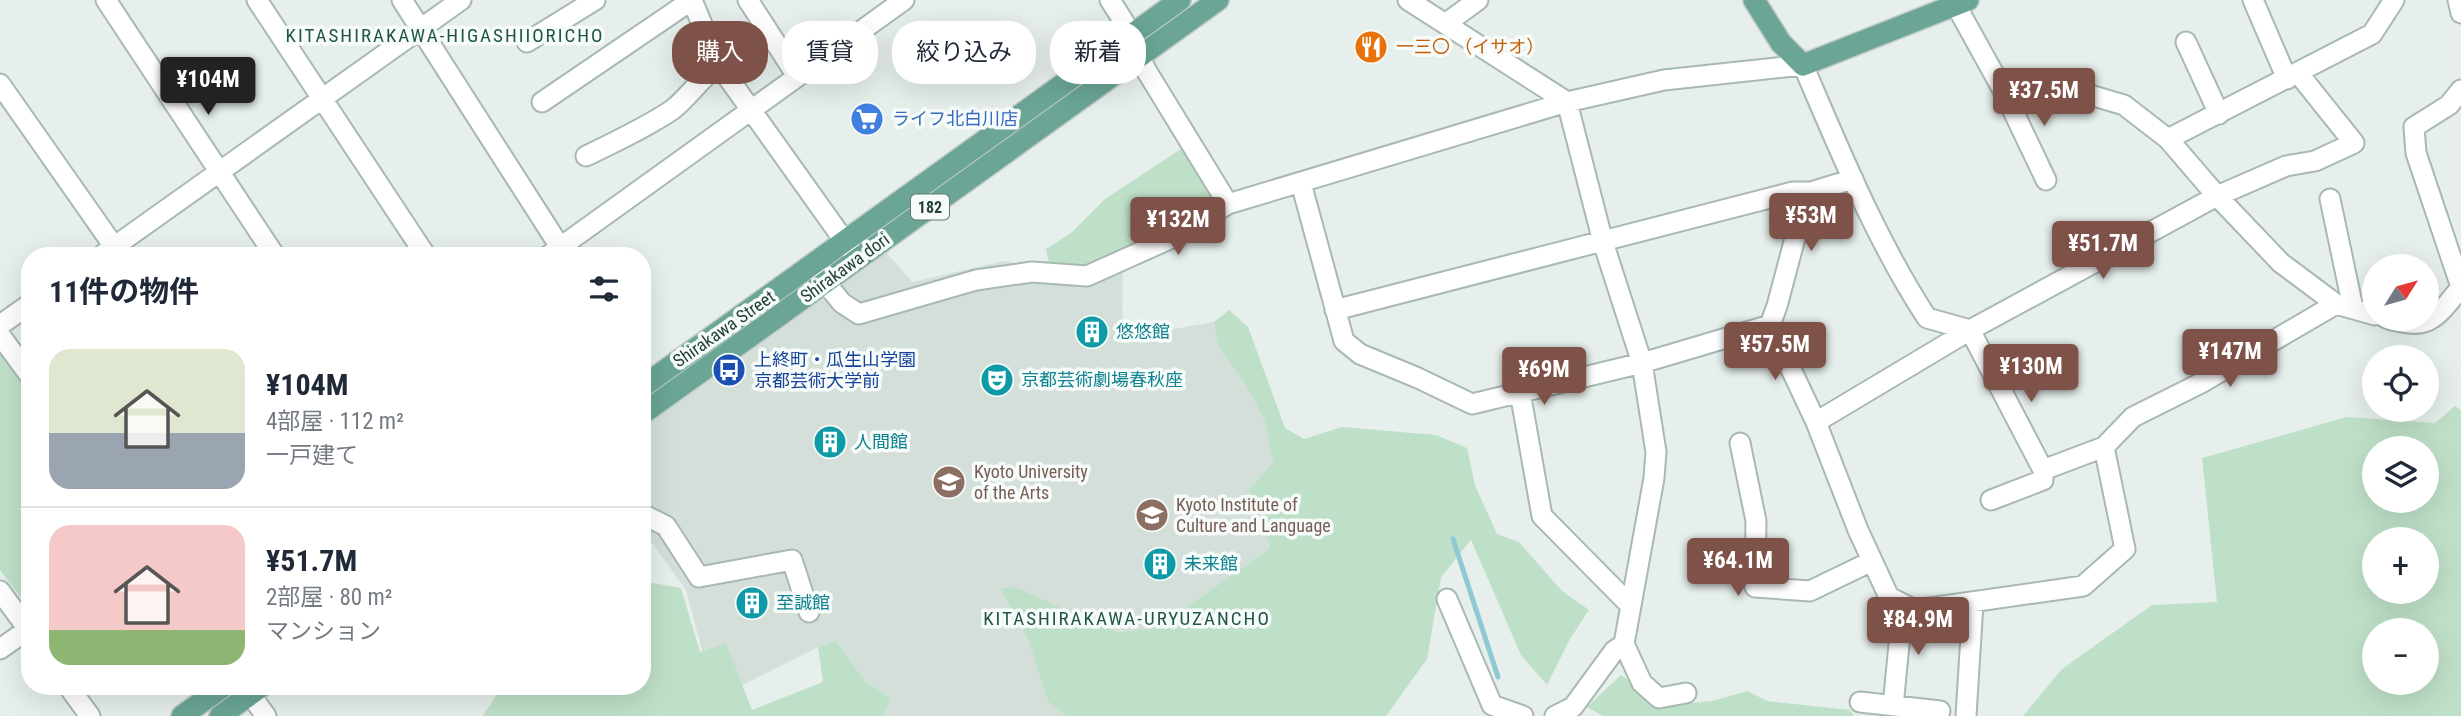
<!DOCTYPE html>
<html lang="ja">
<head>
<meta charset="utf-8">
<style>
	:root { --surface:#fff; --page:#f2f2f3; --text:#1f2937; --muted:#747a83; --line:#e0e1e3; --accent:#7f5249 }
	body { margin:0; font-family:"Roboto Condensed","Noto Sans JP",sans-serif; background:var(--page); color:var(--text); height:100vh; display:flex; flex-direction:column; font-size:26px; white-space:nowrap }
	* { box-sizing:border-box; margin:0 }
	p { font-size:23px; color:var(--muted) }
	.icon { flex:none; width:38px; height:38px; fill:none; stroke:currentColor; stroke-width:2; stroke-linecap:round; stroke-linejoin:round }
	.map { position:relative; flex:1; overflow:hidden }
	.side { position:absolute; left:21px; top:247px; width:630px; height:448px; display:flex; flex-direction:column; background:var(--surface); border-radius:28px; box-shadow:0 7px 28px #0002 }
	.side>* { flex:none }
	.guide { position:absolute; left:672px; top:21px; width:665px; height:63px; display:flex; gap:14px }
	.needle { width:46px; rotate:53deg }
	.controls { position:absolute; left:2362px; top:254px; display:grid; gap:14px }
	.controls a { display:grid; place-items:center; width:77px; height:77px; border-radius:50%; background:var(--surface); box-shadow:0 7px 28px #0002; font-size:35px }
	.price { position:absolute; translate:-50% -60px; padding:0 16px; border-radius:7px; background:var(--accent); color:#fff; font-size:23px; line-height:46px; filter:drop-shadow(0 2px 4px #0008) }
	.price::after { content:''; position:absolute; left:50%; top:42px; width:21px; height:16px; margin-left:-10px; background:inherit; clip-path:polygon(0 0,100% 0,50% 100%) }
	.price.selected { background:#222; color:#fff }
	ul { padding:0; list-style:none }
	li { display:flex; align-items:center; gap:21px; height:175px; padding:0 28px }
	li+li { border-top:2px solid var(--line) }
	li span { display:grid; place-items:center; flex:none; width:196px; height:140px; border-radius:21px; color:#555 }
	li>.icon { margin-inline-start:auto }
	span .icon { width:84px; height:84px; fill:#fffc; stroke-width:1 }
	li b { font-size:30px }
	h2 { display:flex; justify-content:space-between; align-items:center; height:84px; padding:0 28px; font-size:30px }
	.chip { padding:0 24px; border-radius:28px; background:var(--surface); box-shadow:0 7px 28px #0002; font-size:24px; line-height:63px }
	.chip.selected { background:var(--accent); color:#fff }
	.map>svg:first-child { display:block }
</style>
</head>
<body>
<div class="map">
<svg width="2461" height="716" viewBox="0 0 2461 716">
	<rect width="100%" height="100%" fill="#e6efeb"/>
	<path fill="#d4dfda" d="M885 251 912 282 1004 261 1058 271 1089 269 1123 257 1122 338 1214 322 1218 346 1244 382 1264 419 1273 464 1249 489 1270 548 1178 613 1150 629 1117 632 1000 590 1029 642 1048 702 1067 716H884L891 698 866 682 836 641 818 647 715 699 686 590 642 529V423Z"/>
	<path fill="#bfe0c8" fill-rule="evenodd" d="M1187 145 1217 200C1171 228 1105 275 1050 268L1046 249 1071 233 1105 199Z
		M1229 310 1248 327 1285 428 1304 439 1342 427 1436 435 1467 448 1475 485 1497 534 1519 542 1562 591 1589 610 1570 639 1547 685 1521 655 1471 540 1441 577 1427 659 1386 716H1067L1048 702 1029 642 1000 589 1014 587 1117 632 1149 629 1178 613 1270 548 1249 489 1273 463 1264 419 1244 382 1218 346 1214 322Z
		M0 346 30 387V610L0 570Z
		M2455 406 2461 410V716H2023L2062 669 2152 605 2217 602 2202 458 2347 417 2435 423ZM2375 448H2427V500H2375ZM2375 539H2427V592H2375ZM2375 630H2427V682H2375Z
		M647 582 681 588 700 652 726 643 752 710 823 682 818 647 836 641 866 682 891 698 884 716H483L502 686H642V583Z
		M1621 675 1665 706 1712 701 1748 691 1767 701 1850 710 1854 716H1603L1587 707Z"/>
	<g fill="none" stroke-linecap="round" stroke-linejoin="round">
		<path stroke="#8ec9d4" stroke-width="5" d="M1453 539 1498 677"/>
		<defs>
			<path id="minor" d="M106 0 275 256
				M257 0 426 256
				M402 0 560 247
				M748 0 797 76
				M1110 0 1124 22 1146 70 1228 204
				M1953 0 2005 94H2087L2124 105 2168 139 2217 196 2281 263 2336 304 2375 315
				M2253 0 2287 79
				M2458 0 2461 13
				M1445 24 1478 0
				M527 42 595 0
				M2186 42 2219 114
				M0 84 120 255
				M2461 90 2449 105 2414 127 2416 153 2461 287
				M2005 94 2046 180
				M542 102 692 0 719 65 853 253
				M2168 139 2372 34 2394 0
				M586 156C615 142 645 128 672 110 689 97 701 77 719 65
				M1853 179 1811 192 1804 204 1777 306 1770 325 1816 422 1858 530 1889 597 1915 610 2083 586 2125 549 2104 447
				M1301 183 1344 341 1360 354 1418 378 1472 404 1642 363 1603 242 1567 102 1408 0
				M2330 199 2353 308
				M101 256 461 0
				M548 256 904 0
				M812 266 842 303 859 314 976 280 1032 272 1087 276 1174 237 1228 204 1567 102 1664 80 1803 65C1840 151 1876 240 1927 318L1970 330 2043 470 2104 447 2133 417 2201 383 2336 304
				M1335 310 1793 192H1811
				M2386 318C2429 332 2436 318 2461 287
				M0 325 30 304
				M0 335 30 376
				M1520 392 1542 516 1630 605
				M1816 422 1970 330 2217 196 2286 166 2315 161 2354 143 2298 73
				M1740 443 1756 521 1755 587 1810 591 1872 561
				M1991 500 2043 480V470
				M642 514 666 526 699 577 792 560 809 612
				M0 591 30 632
				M1447 599 1492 705 1523 716
				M0 649 30 628
				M68 686 90 716
				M244 686 266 716
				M1686 693 1659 698 1642 683 1624 644 1654 478 1656 452 1642 363 1770 325
				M1860 702 1940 711
				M1893 706 1903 604
				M1555 716 1573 707 1614 651 1624 644
				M1966 716 1973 603"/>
			<path id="major" d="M1754 0 1781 43 1803 65 1968 0
				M642 387 1180 0
				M642 414 1218 0
				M182 716 224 686
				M220 716 262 686"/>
		</defs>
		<use href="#minor" stroke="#a8b8b2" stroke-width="23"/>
		<use href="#major" stroke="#c2cac8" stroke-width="24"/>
		<use href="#minor" stroke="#fff" stroke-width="19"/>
		<use href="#major" stroke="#6aa596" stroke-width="21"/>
	</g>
	<defs>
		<symbol id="restaurant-disc" viewBox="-11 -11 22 22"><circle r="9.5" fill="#e8710a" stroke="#f7fbf9"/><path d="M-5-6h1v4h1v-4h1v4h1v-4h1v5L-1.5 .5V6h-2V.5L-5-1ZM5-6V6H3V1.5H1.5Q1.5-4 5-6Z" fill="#fff"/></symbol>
		<symbol id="supermarket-disc" viewBox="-11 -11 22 22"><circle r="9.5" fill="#3f7fe0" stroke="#f7fbf9"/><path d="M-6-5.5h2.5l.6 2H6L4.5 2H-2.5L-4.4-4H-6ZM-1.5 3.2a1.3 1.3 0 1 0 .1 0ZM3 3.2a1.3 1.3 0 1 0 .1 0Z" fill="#fff"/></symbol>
		<symbol id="building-disc" viewBox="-11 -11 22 22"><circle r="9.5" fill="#0f9aa8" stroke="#f7fbf9"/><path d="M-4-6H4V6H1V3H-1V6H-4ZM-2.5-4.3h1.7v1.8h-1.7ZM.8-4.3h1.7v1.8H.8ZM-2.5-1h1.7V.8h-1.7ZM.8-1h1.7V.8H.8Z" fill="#fff"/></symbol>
		<symbol id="bus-disc" viewBox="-11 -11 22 22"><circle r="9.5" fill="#1a4fb4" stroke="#f7fbf9"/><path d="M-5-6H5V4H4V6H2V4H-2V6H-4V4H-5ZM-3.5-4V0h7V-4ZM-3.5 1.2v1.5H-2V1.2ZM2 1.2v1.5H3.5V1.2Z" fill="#fff"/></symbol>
		<symbol id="theatre-disc" viewBox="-11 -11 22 22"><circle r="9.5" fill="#0f9aa8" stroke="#f7fbf9"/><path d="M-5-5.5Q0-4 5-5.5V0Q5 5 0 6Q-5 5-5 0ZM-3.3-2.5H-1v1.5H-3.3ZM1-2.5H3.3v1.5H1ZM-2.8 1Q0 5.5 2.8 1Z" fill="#fff"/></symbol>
		<symbol id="university-disc" viewBox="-11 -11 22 22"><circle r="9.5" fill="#8d6e63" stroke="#f7fbf9"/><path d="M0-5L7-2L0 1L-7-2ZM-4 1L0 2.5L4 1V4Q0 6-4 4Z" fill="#fff"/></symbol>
		<symbol id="school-disc" viewBox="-11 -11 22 22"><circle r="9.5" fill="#8d6e63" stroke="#f7fbf9"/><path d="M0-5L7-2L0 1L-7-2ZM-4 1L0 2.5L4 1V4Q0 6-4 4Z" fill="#fff"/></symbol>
	</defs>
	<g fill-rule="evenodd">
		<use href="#restaurant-disc" x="1352" y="28" width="38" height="38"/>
		<use href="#supermarket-disc" x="848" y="100" width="38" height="38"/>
		<use href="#building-disc" x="1073" y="313" width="38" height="38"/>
		<use href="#bus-disc" x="710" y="351" width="38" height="38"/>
		<use href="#theatre-disc" x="978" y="361" width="38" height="38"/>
		<use href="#building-disc" x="811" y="423" width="38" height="38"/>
		<use href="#university-disc" x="930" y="463" width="38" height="38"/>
		<use href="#school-disc" x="1133" y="496" width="38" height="38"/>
		<use href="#building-disc" x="1141" y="545" width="38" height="38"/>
		<use href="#building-disc" x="733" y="584" width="38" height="38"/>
	</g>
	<g text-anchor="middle" stroke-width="7" stroke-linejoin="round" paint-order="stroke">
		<rect fill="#f7fbf9" stroke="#637a73" stroke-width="2" x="911" y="194.5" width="38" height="25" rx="5"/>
		<g font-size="16" font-weight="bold" fill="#24423a">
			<text x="930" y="213">182</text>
		</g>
		<g font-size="18" fill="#c56008" stroke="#f7fbf9" text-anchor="start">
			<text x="1396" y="53">一三〇 （イサオ）</text>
		</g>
		<g font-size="18" fill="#366cbe" stroke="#f7fbf9" text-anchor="start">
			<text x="892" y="125">ライフ北白川店</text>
		</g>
		<g font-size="18" fill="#24423a" stroke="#f7fbf9">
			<text transform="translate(845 268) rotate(-36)" y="6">Shirakawa dori</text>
			<text transform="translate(724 329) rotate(-35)" y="6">Shirakawa Street</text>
		</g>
		<g font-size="18" fill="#0d838f" stroke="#f7fbf9" text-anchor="start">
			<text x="1116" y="338">悠悠館</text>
			<text x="1021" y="386">京都芸術劇場春秋座</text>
			<text x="854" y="448">人間館</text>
			<text x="1184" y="570">未来館</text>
			<text x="776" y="609">至誠館</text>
		</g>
		<g font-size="18" fill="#164399" stroke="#f7fbf9" text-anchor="start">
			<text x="754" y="366">上終町・瓜生山学園<tspan x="754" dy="21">京都芸術大学前</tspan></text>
		</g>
		<g font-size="18" fill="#785e54" stroke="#f7fbf9" text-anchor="start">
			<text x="974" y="478">Kyoto University<tspan x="974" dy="21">of the Arts</tspan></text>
			<text x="1176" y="511">Kyoto Institute of<tspan x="1176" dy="21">Culture and Language</tspan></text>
		</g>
		<g font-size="19" letter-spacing="2" fill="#1f5548" stroke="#f7fbf9">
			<text x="445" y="42">KITASHIRAKAWA-HIGASHIIORICHO</text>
			<text x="1127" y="625">KITASHIRAKAWA-URYUZANCHO</text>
		</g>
	</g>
</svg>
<div class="controls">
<a><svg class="needle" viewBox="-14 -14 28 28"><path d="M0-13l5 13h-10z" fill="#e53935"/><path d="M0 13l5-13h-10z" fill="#747a83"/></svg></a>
<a><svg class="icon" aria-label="locate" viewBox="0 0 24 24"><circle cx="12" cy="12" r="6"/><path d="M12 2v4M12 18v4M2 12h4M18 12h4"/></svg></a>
<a><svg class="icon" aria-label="layers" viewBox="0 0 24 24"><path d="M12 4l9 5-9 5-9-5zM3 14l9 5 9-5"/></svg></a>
<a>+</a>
<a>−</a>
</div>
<b class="price selected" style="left:208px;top:117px">¥104M</b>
<b class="price" style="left:2044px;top:128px">¥37.5M</b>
<b class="price" style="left:1811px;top:253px">¥53M</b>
<b class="price" style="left:1178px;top:257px">¥132M</b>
<b class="price" style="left:2103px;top:281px">¥51.7M</b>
<b class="price" style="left:1775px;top:382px">¥57.5M</b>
<b class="price" style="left:2230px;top:389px">¥147M</b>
<b class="price" style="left:2031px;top:404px">¥130M</b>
<b class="price" style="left:1544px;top:407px">¥69M</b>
<b class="price" style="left:1738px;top:598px">¥64.1M</b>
<b class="price" style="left:1918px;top:657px">¥84.9M</b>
<div class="guide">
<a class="chip selected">購入</a>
<a class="chip">賃貸</a>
<a class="chip">絞り込み</a>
<a class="chip">新着</a>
</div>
<section class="side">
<h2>11件の物件<svg class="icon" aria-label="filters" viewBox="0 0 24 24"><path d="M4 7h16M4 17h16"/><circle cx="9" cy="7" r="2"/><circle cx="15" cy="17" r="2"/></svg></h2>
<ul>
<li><span style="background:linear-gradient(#dfe7d0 60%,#9aa5b1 0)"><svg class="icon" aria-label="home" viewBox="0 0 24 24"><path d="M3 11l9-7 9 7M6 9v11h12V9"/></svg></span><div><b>¥104M</b><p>4部屋 · 112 m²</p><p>一戸建て</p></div></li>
<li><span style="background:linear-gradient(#f6c9c9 75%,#8fb573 0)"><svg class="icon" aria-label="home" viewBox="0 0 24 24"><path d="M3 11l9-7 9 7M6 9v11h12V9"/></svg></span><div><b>¥51.7M</b><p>2部屋 · 80 m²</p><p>マンション</p></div></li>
</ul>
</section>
</div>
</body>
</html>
